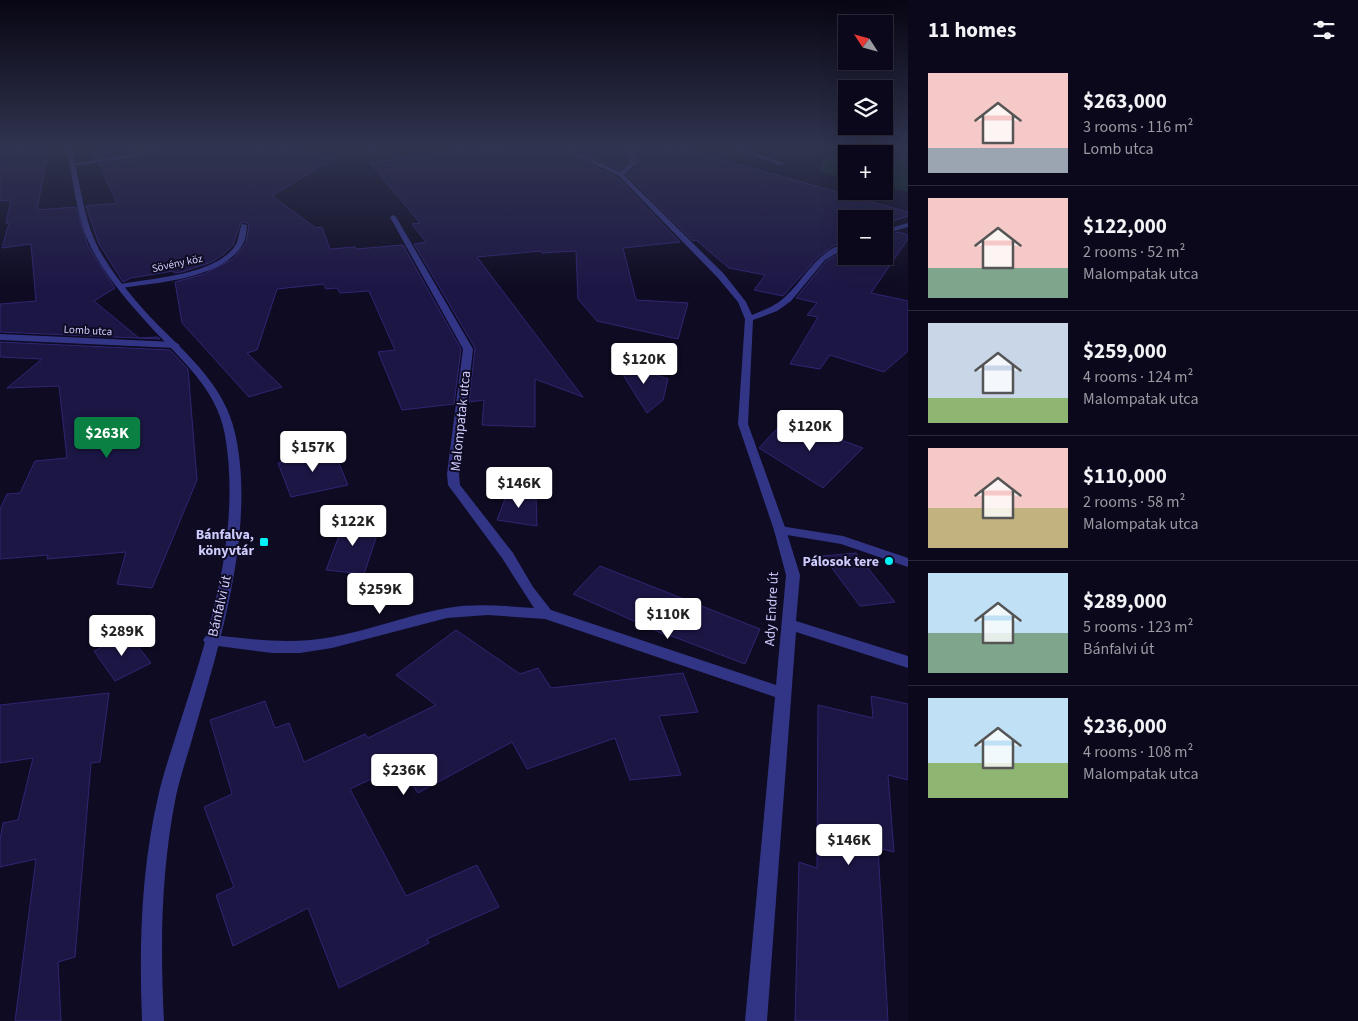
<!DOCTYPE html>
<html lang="en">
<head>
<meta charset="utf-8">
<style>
	:root { --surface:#0a081a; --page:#131123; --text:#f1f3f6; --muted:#999aa2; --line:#2a2939; --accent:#0b8043 }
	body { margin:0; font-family:"Source Sans 3",sans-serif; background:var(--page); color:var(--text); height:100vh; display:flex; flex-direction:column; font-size:19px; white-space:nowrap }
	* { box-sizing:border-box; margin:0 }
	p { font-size:16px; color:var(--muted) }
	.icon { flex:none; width:28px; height:28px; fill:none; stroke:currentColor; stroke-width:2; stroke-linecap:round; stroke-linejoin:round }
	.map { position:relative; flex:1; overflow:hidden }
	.sheet { display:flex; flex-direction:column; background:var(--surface); width:450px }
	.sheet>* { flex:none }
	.needle { width:32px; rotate:306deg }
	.fabs { position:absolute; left:838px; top:15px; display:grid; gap:10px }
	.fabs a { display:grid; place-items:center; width:55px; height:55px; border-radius:0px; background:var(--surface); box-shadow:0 5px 20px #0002,0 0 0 1px var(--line); font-size:25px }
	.price { position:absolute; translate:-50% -42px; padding:0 11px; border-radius:5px; background:#fff; color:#222; font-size:16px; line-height:32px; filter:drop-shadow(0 1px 2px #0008) }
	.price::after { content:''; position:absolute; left:50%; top:30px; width:15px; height:11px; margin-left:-8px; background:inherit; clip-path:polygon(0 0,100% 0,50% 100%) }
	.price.on { background:var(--accent); color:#fff }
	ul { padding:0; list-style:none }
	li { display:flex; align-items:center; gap:15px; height:125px; padding:0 20px }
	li+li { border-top:1px solid var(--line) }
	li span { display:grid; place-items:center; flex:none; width:140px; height:100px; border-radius:0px; color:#555 }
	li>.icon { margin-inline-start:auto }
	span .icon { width:60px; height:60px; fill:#fffc; stroke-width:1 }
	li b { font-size:21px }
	h2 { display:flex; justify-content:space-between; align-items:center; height:60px; padding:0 20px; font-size:21px }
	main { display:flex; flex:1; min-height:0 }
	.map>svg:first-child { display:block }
</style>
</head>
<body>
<main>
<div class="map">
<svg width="908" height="1021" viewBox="0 0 908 1021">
	<rect width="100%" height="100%" fill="#0e0b22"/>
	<path fill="#0e2d29" d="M824 146H908V192L884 186V154H846V178L820 172Z"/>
	<path fill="#1c1645" stroke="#2f2673" d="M24 146H49L37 210 76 207 88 246 115 288 94 301 139 338 158 337 160 339 0 332V304L36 301 31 244 2 248 9 223H6L11 200 0 201V151L24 149Z
		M90 146H155L95 158Z
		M174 146H251L337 156 272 196 316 228 322 227 330 249 355 247 356 249 403 245 461 349 454 404 402 410 378 352 395 350 369 291 340 293 337 288 326 289 324 284 277 289 257 350 247 353 282 387 249 397 182 323 175 282 204 274 233 259 246 243 249 225 247 223 241 222 233 245 224 254 212 262 182 272 174 273 173 271 131 278 123 282 99 244 86 206 117 203 99 164 132 160Z
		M485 146H554L618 178 680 242 623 248 636 300 688 303 678 339 597 321 578 299 576 251 542 253 541 251 477 257 583 397 535 379V427L482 425 484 400 469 402 475 348 414 244 426 242 412 224 420 223 370 163Z
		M568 146H618L629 163 620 170Z
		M628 146H661L671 151 684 149 908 212V216L884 224V219H846V241L835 245 818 257 783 296 754 290 765 275 729 268 696 240 693 241 627 175 639 163 638 159Z
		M899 232 908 235V239L871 293 908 301V351L884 372 830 355 820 369 790 364 818 317 807 315 817 303 796 298 826 261 846 250V256H884V236Z
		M0 342 170 350 188 369 197 480 152 588 117 584 126 552 47 559 48 555 0 559V509L7 494 20 493 35 461 67 458 59 386 7 388 42 359 0 357Z
		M613 359 668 379 663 400 647 413Z
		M785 420 863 448 823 488 759 448Z
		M333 449 348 485 291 497 278 463Z
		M508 491 536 496 537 526 497 520Z
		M347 515 379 529 364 574 326 570Z
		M856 553 895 602 860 606 823 556Z
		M600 566 760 629 745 664 669 635 670 637 573 594Z
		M456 630 520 674 538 668 551 688 683 673 698 712 659 716 681 775 630 780 615 738 527 769 512 742 418 793 399 766 350 789 406 896 477 865 499 907 427 939 429 943 339 988 308 908 233 946 216 895 234 887 204 807 232 794 210 720 265 701 275 728 289 723 304 762 365 734 368 738 436 705 396 675Z
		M128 634 151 663 115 681 94 651Z
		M109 693 100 762 91 763 75 957 58 962 61 1021H15L36 859 0 867V840L3 823 18 820 33 758 0 763V705Z
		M871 696 908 704V780L888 775 894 852 878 848 888 1021H795L799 862 817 868 818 705 873 718Z"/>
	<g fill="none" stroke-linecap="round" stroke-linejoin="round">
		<path fill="#323586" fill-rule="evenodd" d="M780 526 843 536 908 558V567L841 544 775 533 774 530Z"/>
		<path fill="#323586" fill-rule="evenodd" d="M163 146H172L131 158 74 166 71 164 131 154Z
			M377 146H384L373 152 368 151Z
			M556 146H563L620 172 631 163 620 146H626L637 160V163L624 175 724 274 746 302 752 315C764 310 776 306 786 296 806 277 817 251 846 243V248L825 260 791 301 777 311 753 320 748 424 786 530 800 575 796 621 908 656V668L796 632 767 1021H745L775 697 545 619 488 615 447 618 332 648 300 653H272L211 645 206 644 203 640 206 636 211 635C252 639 292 645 332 637 371 630 408 615 447 608 475 603 505 606 534 608L502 558 448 485 447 474 463 349 390 217 393 215 396 217 473 349 459 474 460 485 513 553 533 587 551 610 776 685 786 575 774 530 738 424 745 319 738 302 718 278 619 176Z
			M727 146H735L785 164 780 165Z
			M908 223V227L884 234V230Z
			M242 224 247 225C246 233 246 241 241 247 220 279 155 283 121 288L117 286 121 284C153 278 215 275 235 246 239 240 239 230 242 224Z
			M0 334 175 342 180 345 175 348 0 340Z"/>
		<path fill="#323586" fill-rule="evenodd" d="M65 146H71C81 183 83 225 104 258 119 282 138 304 157 324 189 356 225 387 235 433 256 525 221 640 195 729 189 751 181 773 176 796 161 871 160 945 164 1021H142C139 945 141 871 158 797 163 774 171 752 178 729 208 637 242 534 225 435 217 388 179 358 149 325 130 304 111 282 97 258 76 225 75 183 65 146Z"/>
	</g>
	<linearGradient id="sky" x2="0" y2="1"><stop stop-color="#080613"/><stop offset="0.51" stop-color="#30344f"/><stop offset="1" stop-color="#30344f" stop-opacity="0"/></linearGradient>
	<rect width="908" height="289" fill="url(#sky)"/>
	<g fill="#00f2f8" stroke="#0e0b22" stroke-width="2">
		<rect x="259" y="537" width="10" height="10" rx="2.5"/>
		<circle cx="889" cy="561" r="5"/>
	</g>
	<g text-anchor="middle" stroke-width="4" stroke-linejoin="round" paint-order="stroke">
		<g font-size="11" fill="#cfcdff" stroke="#0e0b22">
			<text transform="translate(177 263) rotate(-12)" y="4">Sövény köz</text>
			<text transform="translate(88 330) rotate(3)" y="4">Lomb utca</text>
		</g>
		<g font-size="14" fill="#cfcdff" stroke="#0e0b22">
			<text transform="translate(460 421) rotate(-84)" y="5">Malompatak utca</text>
			<text transform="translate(219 606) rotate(-77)" y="5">Bánfalvi út</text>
			<text transform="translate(771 609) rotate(-87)" y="5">Ady Endre út</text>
		</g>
		<g font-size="14" font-weight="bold" fill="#cfcdff" stroke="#0e0b22" text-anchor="end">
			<text x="254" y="539">Bánfalva,<tspan x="254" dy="16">könyvtár</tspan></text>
			<text x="879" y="566">Pálosok tere</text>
		</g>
	</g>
</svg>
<div class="fabs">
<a><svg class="needle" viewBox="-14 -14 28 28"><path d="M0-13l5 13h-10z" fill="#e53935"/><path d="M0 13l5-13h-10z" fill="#999aa2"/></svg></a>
<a><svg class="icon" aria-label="layers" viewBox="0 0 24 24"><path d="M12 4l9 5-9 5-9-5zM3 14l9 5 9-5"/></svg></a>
<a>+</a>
<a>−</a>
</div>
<b class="price" style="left:644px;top:385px">$120K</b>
<b class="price" style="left:810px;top:452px">$120K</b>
<b class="price on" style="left:107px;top:459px">$263K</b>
<b class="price" style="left:313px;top:473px">$157K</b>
<b class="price" style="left:519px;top:509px">$146K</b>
<b class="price" style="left:353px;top:547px">$122K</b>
<b class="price" style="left:380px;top:615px">$259K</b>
<b class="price" style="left:668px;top:640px">$110K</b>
<b class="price" style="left:122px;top:657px">$289K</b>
<b class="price" style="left:404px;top:796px">$236K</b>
<b class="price" style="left:849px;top:866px">$146K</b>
</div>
<section class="sheet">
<h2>11 homes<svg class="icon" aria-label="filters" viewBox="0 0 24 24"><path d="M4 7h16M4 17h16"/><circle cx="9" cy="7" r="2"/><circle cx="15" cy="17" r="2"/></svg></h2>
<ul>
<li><span style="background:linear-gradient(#f6c9c9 75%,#9aa5b1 0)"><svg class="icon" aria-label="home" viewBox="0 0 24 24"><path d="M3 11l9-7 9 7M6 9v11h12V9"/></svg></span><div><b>$263,000</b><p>3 rooms · 116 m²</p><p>Lomb utca</p></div></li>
<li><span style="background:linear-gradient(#f6c9c9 70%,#7fa58c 0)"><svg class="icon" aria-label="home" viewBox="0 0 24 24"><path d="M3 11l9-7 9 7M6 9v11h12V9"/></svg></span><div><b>$122,000</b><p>2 rooms · 52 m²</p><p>Malompatak utca</p></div></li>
<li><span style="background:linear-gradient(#c9d6e8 75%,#8fb573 0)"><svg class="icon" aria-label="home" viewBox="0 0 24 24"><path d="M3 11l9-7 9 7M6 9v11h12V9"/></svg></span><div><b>$259,000</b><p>4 rooms · 124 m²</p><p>Malompatak utca</p></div></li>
<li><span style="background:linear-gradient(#f6c9c9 60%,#c2b280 0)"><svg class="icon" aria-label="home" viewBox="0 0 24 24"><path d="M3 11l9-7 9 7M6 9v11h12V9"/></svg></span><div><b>$110,000</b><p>2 rooms · 58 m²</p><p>Malompatak utca</p></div></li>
<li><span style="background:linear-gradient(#bfe0f5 60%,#7fa58c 0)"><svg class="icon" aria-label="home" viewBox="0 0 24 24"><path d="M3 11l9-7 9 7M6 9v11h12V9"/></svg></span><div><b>$289,000</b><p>5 rooms · 123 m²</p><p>Bánfalvi út</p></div></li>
<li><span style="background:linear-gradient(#bfe0f5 65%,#8fb573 0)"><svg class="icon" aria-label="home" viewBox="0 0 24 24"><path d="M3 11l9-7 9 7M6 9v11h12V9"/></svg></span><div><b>$236,000</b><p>4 rooms · 108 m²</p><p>Malompatak utca</p></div></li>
</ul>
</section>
</main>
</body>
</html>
